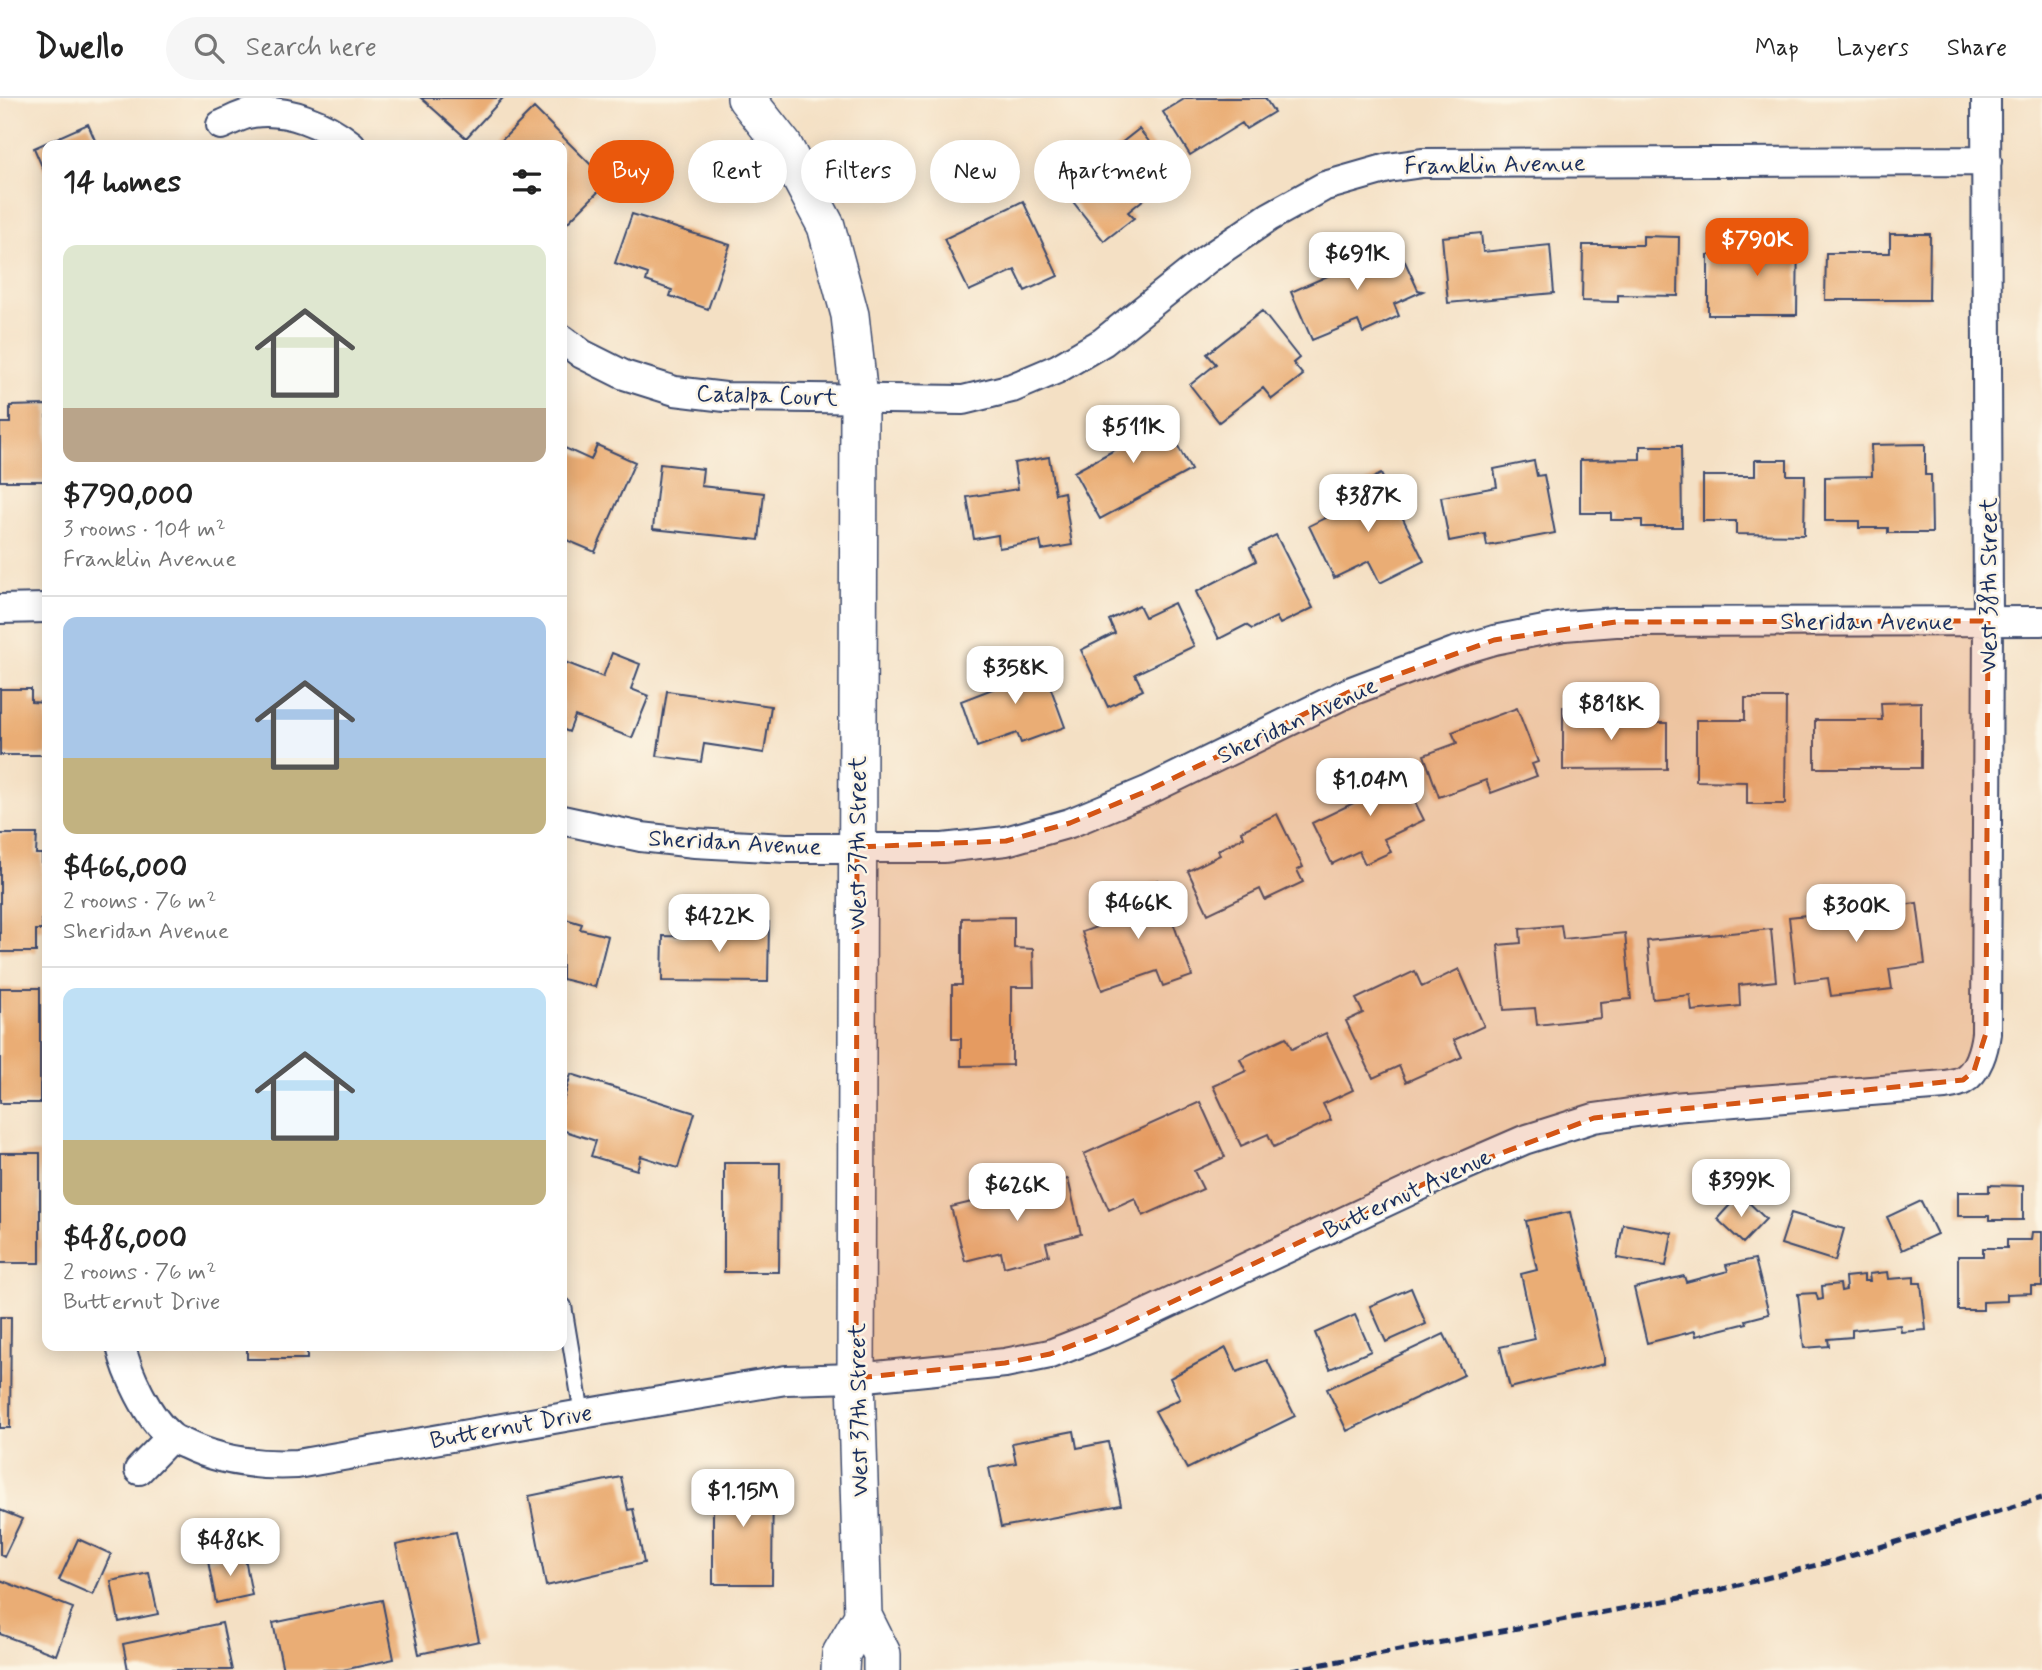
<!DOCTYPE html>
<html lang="en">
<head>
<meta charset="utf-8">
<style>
	:root { --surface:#fff; --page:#f6f6f6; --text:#222; --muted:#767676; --line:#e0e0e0; --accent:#ea580c }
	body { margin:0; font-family:Mynerve,sans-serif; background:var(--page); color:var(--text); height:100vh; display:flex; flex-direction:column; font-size:26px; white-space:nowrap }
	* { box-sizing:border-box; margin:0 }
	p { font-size:23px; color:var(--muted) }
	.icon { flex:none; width:38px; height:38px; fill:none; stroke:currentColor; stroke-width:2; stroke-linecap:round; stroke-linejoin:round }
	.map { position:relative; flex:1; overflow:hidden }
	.drawer { position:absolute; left:42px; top:42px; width:525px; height:1211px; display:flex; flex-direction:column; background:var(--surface); border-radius:14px; box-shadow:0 4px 18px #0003 }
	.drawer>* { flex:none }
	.top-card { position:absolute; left:588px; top:42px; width:665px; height:63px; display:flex; gap:14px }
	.price { position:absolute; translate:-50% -60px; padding:0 16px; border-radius:14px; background:#fff; color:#222; font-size:23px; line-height:46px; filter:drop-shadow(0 2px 4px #0008) }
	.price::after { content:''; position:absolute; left:50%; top:42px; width:21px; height:16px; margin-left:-10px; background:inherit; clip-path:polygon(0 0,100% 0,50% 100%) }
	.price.active { background:var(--accent); color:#fff }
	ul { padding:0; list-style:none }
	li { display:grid; align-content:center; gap:14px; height:371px; padding:0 21px }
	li+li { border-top:2px solid var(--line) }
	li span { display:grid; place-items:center; height:217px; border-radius:14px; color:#555 }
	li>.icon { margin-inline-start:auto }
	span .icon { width:126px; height:126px; fill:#fffc; stroke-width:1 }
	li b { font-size:30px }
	h2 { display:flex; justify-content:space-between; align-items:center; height:84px; padding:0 21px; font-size:30px }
	.tag { padding:0 24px; border-radius:32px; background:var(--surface); box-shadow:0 4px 18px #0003; font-size:24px; line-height:63px }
	.tag.active { background:var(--accent); color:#fff }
	header { display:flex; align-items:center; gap:42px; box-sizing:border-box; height:98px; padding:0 35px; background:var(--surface); border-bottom:2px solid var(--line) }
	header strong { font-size:33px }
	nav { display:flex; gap:38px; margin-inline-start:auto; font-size:24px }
	.search { width:490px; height:63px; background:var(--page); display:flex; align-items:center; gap:18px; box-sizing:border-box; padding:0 24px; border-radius:38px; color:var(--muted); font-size:26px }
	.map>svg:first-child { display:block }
</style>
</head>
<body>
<header>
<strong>Dwello</strong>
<div class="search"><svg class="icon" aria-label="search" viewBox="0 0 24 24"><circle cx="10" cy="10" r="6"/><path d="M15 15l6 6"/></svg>Search here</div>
<nav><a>Map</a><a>Layers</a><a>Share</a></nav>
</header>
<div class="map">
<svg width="2042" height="1572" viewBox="0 0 2042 1572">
	<rect width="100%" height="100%" fill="#fcf5e5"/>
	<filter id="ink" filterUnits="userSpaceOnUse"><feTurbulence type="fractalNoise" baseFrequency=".0143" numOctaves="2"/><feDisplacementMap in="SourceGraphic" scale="14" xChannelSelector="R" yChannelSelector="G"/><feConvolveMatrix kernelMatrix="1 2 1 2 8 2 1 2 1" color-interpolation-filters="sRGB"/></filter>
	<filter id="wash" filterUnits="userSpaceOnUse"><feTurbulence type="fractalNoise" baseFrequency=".00686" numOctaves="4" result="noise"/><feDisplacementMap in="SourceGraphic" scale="28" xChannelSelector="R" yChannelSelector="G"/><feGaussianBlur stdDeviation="1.57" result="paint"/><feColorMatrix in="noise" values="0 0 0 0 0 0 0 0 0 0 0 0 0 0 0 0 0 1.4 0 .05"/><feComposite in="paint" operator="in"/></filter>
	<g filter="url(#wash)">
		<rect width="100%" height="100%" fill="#f4e0c4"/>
		<g id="blocks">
			<path fill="#eaad74" d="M421 0H503L466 40Z
				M1186 0H1265L1274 14 1246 31 1242 25 1190 57 1163 14Z
				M534 10 608 84 563 129 562 127V47H504L500 44Z
				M88 26 97 47H47V80L34 50Z
				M1139 31 1175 76 1128 114 1134 120 1104 143 1063 91Z
				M1023 103 1058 178 1025 193 1015 172 969 193 944 141Z
				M632 116 730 147 708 211 670 198 672 192 646 183 648 176 615 165Z
				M1758 131H1798L1797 217H1708V157H1757Z
				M1481 135 1483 154 1550 147 1554 195 1448 205 1442 139Z
				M1890 136H1930L1929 202H1825L1826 155H1890Z
				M1643 138 1679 139 1678 198 1618 197V204L1582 203 1583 147H1643Z
				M1394 140 1418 192 1423 193 1394 206 1399 218 1363 235 1358 223 1312 242 1291 194 1330 177 1327 170Z
				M1262 213 1299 260 1293 265 1303 277 1272 301 1263 290 1219 324 1190 287 1216 266 1207 256Z
				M47 307V383H0V325H10V308Z
				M1157 310 1191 372 1100 421 1074 374 1120 349 1112 335Z
				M1925 346V377H1931L1932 435H1888V430H1859V423H1825V379L1872 378 1871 347Z
				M597 347 635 364 595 454 562 440V419L564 414 562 413V356L565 350 591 362Z
				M1640 348H1681L1682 429H1642V422H1611V415H1580V362L1640 361Z
				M1049 359 1055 396 1064 394 1072 447 1042 452 1040 443 999 450 998 437 974 441 967 399 1018 391 1014 365Z
				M1755 362H1787V377H1805L1804 437 1736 436V423H1703V378H1755Z
				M1534 363 1537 378 1544 377 1555 435 1487 448 1485 436 1449 443 1441 399 1497 389 1494 371Z
				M660 366 703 371 701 388 764 395 759 442 653 431Z
				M1381 376 1424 463 1380 485 1369 463 1334 480 1309 428 1348 409 1341 396Z
				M1276 437 1313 510 1280 526 1276 519 1252 531 1246 527 1219 541 1196 494 1256 463 1250 450Z
				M1174 505 1194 548 1135 576 1143 592 1108 609 1081 552 1115 535 1109 522 1139 507 1145 519Z
				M612 555 640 566 631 591 649 598 632 640 575 618 569 634 562 631V563L603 579Z
				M1039 558 1065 629 1021 645 1017 635 977 649 961 603 1003 587 998 573Z
				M0 591H31V604L47 605V657H0Z
				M667 593 771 608 764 655 704 646 701 664 657 658Z
				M1745 600H1786L1785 706H1747V684L1696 683V622H1745Z
				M1921 604V670H1815V622H1882L1881 605Z
				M1603 608V625H1667V671L1563 672V609Z
				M1517 610 1538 664 1532 666 1537 678 1491 695 1486 682 1439 699 1424 657 1457 645 1452 634Z
				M1395 664 1424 722 1384 741 1391 754 1365 766 1359 753 1332 766 1312 725 1368 698 1360 681Z
				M1277 716 1303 769 1297 772 1303 784 1265 802 1260 791 1208 816 1188 773 1220 757 1218 752 1244 739 1241 733Z
				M0 736H37L36 756H42V832H36V854H0Z
				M1158 782 1192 878 1163 888 1157 873 1102 892 1082 834 1122 820 1114 797Z
				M1872 795 1874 811 1917 805 1925 866 1889 871 1892 891 1831 898 1828 880 1796 884 1789 819 1825 815 1823 801Z
				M1014 819V850L1033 851 1034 889H1012V967L961 968V941H952V887H962V820Z
				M562 820 582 826 580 831 608 838 595 889 562 881Z
				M701 824H769L768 884 662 883 663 838 701 839Z
				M1561 827 1563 841 1625 835 1631 901 1600 904 1601 920 1537 927 1535 910 1504 912 1498 847 1521 845 1520 831Z
				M1771 831 1776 883 1739 887 1740 908 1692 913 1690 897 1653 901 1647 843Z
				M1459 871 1484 928 1454 942 1462 959 1406 984 1399 968 1373 980 1346 923 1363 915 1356 901 1415 873 1422 889Z
				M0 890H40V1005H0Z
				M1326 935 1353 992 1323 1006 1331 1022 1274 1049 1268 1036 1241 1048 1213 988 1246 973 1240 961 1286 939 1292 951Z
				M571 976 695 1015 678 1070 641 1058 637 1072 591 1058 596 1043 562 1032V1007Z
				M1200 1004 1225 1059 1194 1073 1203 1091 1143 1118 1135 1100 1109 1112 1084 1056Z
				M0 1055H40V1165H0Z
				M724 1065H780L779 1174H724Z
				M1068 1081 1081 1136 1046 1145 1049 1157 1004 1169 1001 1154 965 1163 951 1109Z
				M1989 1087 2023 1088V1122H1989V1118H1958V1094H1989Z
				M1740 1096 1766 1121 1743 1145 1717 1121Z
				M1921 1103 1937 1136 1902 1152 1887 1119Z
				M1570 1114 1604 1259V1266L1510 1290 1500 1249 1535 1241 1521 1176 1537 1172 1526 1123Z
				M1791 1115 1844 1131 1835 1163 1781 1146Z
				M1623 1126 1672 1135 1666 1168 1617 1160Z
				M2032 1134H2042V1188H2031V1195L2007 1196V1203L1983 1204V1212H1958V1158H1983V1150H2007V1142H2031Z
				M1755 1161 1769 1216 1746 1222 1747 1225 1696 1238 1695 1233 1647 1245 1634 1190 1684 1178 1686 1184 1728 1173 1726 1167Z
				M1888 1174 1889 1181 1914 1179V1185H1921L1926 1232 1901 1234 1900 1227 1852 1232V1239L1828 1241 1829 1248 1804 1250 1798 1196 1816 1195 1818 1202 1823 1201 1822 1188 1840 1186 1841 1193 1846 1192 1845 1179 1864 1177V1183H1870L1869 1176Z
				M1411 1190 1426 1226 1386 1244 1370 1208Z
				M1355 1217 1371 1253 1330 1271 1315 1235Z
				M0 1219H11L10 1330H0Z
				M1444 1236 1464 1277 1347 1333 1327 1291Z
				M247 1248H307V1261H247Z
				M1226 1250 1237 1274 1267 1262 1295 1318 1187 1371 1155 1313 1180 1301 1170 1280Z
				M1074 1333 1077 1350 1108 1344 1121 1407 1001 1429 989 1370 1016 1365 1012 1345Z
				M713 1376H773L772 1486H713Z
				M621 1379 628 1412 633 1411 644 1465 546 1488 529 1398Z
				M0 1412 22 1421 4 1459 0 1457Z
				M456 1434 479 1543 419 1556 396 1447Z
				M78 1441 111 1456 93 1497 59 1482Z
				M244 1455 252 1497 216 1505 208 1463Z
				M149 1475 158 1516 119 1524 111 1483Z
				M0 1482 73 1510 56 1557 0 1536Z
				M382 1502 394 1561 343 1572H283L273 1525Z
				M222 1525 232 1572H128L123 1546Z"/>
		</g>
	</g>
	<g filter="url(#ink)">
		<use href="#blocks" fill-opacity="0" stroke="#3c4a6d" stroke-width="2"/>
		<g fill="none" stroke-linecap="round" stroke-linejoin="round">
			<defs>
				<path id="service" d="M564 1208 582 1316"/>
				<path id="minor" d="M221 27C231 23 242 16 253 15 287 10 325 26 351 47
					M562 241 582 256 624 277 675 293 725 299 963 302 1012 290 1057 271 1103 244 1206 162 1269 119 1325 88 1388 70 1422 65 1987 63
					M0 511 47 510
					M562 722 641 739 695 745 786 750H943L1006 743 1070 725 1147 693 1349 594 1454 554 1494 542 1564 528 1616 524 2042 523
					M121 1248C127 1275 148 1320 170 1338 174 1342 180 1344 185 1346 220 1363 257 1368 297 1366L582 1316 786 1282 856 1280 1005 1265 1050 1256 1112 1232 1441 1078 1524 1042 1594 1020 1673 1009 1945 987C1951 986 1958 985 1963 982 1978 974 1984 951 1986 935L1988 523 1986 0
					M139 1372 171 1339"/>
				<path id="tertiary" d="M746 0 783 47 826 128 850 217 859 300 856 1280 863 1518 882 1556V1572
					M840 1572 841 1556 863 1518"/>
			</defs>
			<use href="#service" stroke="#3c4a6d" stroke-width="18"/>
			<use href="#minor" stroke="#3c4a6d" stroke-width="32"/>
			<use href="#tertiary" stroke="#3c4a6d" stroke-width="40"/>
			<use href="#service" stroke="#fff" stroke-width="14"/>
			<use href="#minor" stroke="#fff" stroke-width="28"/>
			<use href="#tertiary" stroke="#fff" stroke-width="37"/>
			<path stroke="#1b2f5e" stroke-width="5" stroke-dasharray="10 5" stroke-linecap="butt" d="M1291 1572 1707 1495 1837 1462 2042 1400"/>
		</g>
	</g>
	<path fill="#d45514" fill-opacity="0.2" stroke="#d45514" stroke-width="5" stroke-dasharray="14 9" stroke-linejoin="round" d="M1988 523 1986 935 1974 973 1963 982 1594 1020 1441 1078 1112 1232 1050 1256 1005 1265 856 1280 857 749 1006 743 1070 725 1147 693 1349 594 1494 542 1616 524Z"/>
	<g text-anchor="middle" stroke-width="5" stroke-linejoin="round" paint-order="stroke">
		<g font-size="24" fill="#1b2f5e" stroke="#fcf5e5">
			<text transform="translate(1495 66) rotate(-1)" y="8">Franklin Avenue</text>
			<text transform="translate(767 297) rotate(2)" y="8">Catalpa Court</text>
			<text transform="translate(1988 487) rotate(-90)" y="8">West 38th Street</text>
			<text x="1867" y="531">Sheridan Avenue</text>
			<text transform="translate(1297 622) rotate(-25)" y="8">Sheridan Avenue</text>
			<text transform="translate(735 744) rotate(3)" y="8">Sheridan Avenue</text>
			<text transform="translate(857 745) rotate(-90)" y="8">West 37th Street</text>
			<text transform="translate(1407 1095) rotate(-25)" y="8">Butternut Avenue</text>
			<text transform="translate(858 1312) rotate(-91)" y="8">West 37th Street</text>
			<text transform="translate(511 1328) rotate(-10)" y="8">Butternut Drive</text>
		</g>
	</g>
</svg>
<b class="price active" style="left:1757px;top:180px">$790K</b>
<b class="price" style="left:1357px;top:194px">$691K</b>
<b class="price" style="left:1133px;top:367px">$511K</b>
<b class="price" style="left:1368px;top:436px">$387K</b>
<b class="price" style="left:1015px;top:608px">$358K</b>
<b class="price" style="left:1611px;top:644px">$818K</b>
<b class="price" style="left:1370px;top:720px">$1.04M</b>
<b class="price" style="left:1138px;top:843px">$466K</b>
<b class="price" style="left:1856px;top:846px">$300K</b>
<b class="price" style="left:719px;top:856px">$422K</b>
<b class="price" style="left:1741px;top:1121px">$399K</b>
<b class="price" style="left:1017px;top:1125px">$626K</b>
<b class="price" style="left:743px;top:1431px">$1.15M</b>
<b class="price" style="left:230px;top:1480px">$486K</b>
<div class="top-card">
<a class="tag active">Buy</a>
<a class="tag">Rent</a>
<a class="tag">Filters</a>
<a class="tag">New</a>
<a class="tag">Apartment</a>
</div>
<section class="drawer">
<h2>14 homes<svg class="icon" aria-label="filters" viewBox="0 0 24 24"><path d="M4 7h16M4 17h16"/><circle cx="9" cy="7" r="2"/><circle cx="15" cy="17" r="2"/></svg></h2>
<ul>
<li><span style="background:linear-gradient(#dfe7d0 75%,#b9a48a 0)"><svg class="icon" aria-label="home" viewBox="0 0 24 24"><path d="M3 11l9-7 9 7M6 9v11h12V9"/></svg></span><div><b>$790,000</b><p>3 rooms · 104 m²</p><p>Franklin Avenue</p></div></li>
<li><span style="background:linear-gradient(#a9c7e8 65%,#c2b280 0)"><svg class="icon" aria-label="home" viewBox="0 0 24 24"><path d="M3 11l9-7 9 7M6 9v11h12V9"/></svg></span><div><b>$466,000</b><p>2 rooms · 76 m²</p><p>Sheridan Avenue</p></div></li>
<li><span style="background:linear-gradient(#bfe0f5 70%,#c2b280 0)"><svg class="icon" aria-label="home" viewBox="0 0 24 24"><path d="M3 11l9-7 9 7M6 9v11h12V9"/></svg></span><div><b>$486,000</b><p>2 rooms · 76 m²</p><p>Butternut Drive</p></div></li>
</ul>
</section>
</div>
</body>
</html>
